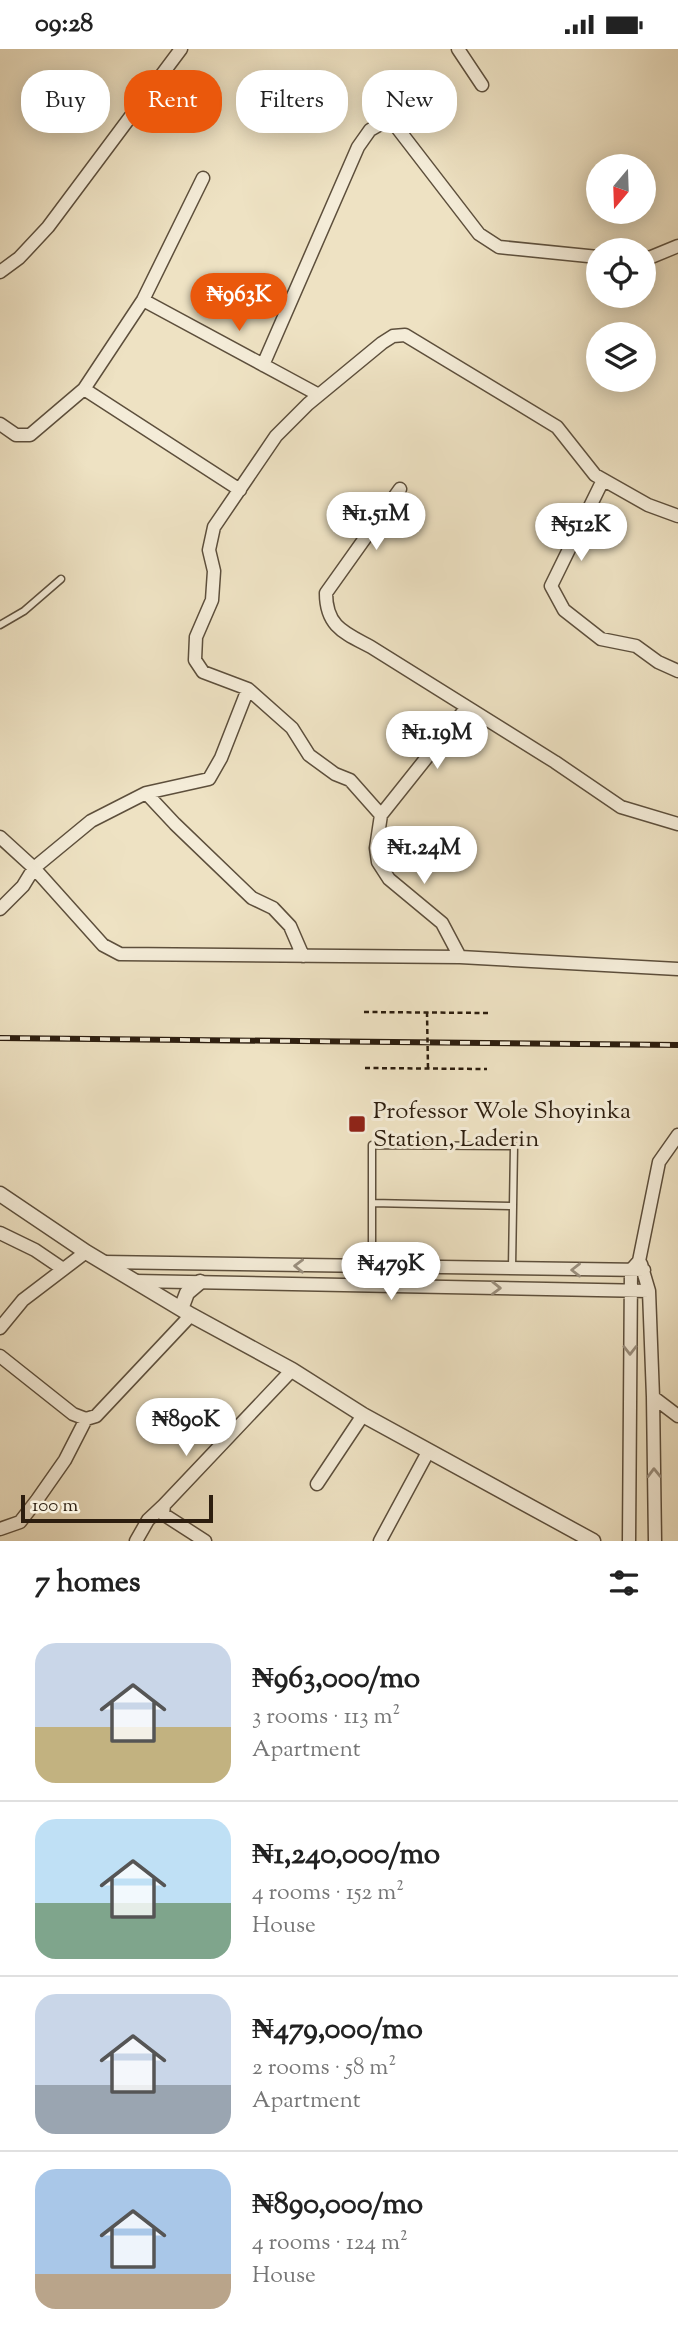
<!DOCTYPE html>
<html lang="en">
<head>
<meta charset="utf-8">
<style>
	:root { --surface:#fff; --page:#f2f2f2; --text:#222; --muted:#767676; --line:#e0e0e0; --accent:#ea580c }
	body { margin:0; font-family:"Sorts Mill Goudy",serif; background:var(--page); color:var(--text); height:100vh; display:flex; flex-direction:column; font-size:26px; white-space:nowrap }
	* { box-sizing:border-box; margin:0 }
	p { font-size:23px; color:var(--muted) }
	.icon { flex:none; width:38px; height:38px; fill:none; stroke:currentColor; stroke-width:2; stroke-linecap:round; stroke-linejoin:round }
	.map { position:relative; height:1492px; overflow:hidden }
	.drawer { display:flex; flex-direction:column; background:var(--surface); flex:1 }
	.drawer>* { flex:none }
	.hud { position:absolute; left:21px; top:21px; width:637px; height:63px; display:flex; gap:14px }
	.needle { width:46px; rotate:199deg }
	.controls { position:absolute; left:586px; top:105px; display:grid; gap:14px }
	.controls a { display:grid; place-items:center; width:70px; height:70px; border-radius:50%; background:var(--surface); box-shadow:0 4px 18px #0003; font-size:35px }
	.scale { position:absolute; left:21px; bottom:18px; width:192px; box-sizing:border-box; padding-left:7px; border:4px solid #2d1e0f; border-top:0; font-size:19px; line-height:24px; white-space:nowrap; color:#2d1e0f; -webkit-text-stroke:5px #f4ecd8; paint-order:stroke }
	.price { position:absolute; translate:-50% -60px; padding:0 16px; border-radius:24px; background:#fff; color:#222; font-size:23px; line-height:46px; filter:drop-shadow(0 2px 4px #0008) }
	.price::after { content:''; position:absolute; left:50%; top:42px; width:21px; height:16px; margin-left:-10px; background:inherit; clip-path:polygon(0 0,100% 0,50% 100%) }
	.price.current { background:var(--accent); color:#fff }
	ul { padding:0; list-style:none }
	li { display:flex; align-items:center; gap:21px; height:175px; padding:0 35px }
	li+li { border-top:2px solid var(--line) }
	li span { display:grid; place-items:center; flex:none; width:196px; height:140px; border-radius:21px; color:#555 }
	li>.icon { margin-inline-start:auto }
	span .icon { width:84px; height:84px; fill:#fffc; stroke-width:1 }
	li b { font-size:30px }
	h2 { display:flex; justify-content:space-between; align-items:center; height:84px; padding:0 35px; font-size:30px }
	.tag { padding:0 24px; border-radius:28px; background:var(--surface); box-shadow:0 4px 18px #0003; font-size:24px; line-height:63px }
	.tag.current { background:var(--accent); color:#fff }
	.status { display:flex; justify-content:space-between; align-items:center; height:49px; padding:0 35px; background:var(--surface); direction:ltr }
	.status svg { height:19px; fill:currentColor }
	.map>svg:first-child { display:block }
</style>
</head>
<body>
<div class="status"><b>09:28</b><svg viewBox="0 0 49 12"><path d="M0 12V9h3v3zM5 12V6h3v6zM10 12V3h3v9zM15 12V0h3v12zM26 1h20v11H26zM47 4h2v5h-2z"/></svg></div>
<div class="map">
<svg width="678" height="1492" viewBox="0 0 678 1492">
	<rect width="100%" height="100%" fill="#eee2c3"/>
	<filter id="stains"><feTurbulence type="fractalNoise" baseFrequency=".00286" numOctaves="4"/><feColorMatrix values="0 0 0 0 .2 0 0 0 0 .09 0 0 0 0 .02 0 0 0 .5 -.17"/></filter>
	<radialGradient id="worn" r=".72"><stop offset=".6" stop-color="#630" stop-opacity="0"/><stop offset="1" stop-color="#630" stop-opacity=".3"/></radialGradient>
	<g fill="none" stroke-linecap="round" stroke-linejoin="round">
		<defs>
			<path id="service" d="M0 576 24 562 61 530
				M372 1154 513 1157
				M372 1217V1096L514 1097 512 1218"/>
			<path id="minor" d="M458 0 482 36
				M644 211 678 197
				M0 223 19 209 48 178 181 0
				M143 251 319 346
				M263 316 358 98 370 81 384 73 395 76 479 185 499 198 598 208
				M84 340 240 441
				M0 375 16 386H30L84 340 143 251 203 129
				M603 431 551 537 564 561 601 590 636 597 658 613 678 622
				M400 440 326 544C326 578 345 584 371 598L555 713 621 758 678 775
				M146 744 175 775 252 849 273 859 290 877 303 907
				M381 766 350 731 335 725 309 706 292 679 248 640 203 623 195 611 196 588 212 551 214 522 209 501 214 478 276 387 308 355 382 294 393 287 405 286 557 378 595 426 648 456 678 467
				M0 788 34 819 103 896 120 905 460 908 678 920
				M0 860 23 837 34 819 91 772 146 744 209 730 221 709 248 640
				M460 908 442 874 389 830 378 813 376 799 381 766 467 658
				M0 1184 35 1201 63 1220
				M103 1213 644 1221
				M641 1215 649 1242 653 1348 655 1492
				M134 1232 649 1242
				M0 1279 23 1251 86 1203
				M0 1307 73 1365 86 1370 96 1367 191 1266
				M653 1348 678 1367
				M317 1435 363 1366
				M0 1480 20 1473 37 1451 65 1411 86 1370
				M136 1492 148 1471 164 1456
				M205 1492 163 1465 164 1456 292 1321
				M380 1492 428 1403
				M629 1492 631 1221 639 1212 659 1113 678 1086"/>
			<path id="tertiary" d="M0 1145 86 1203 191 1266 292 1321 363 1366 593 1492
				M181 1260 187 1244 200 1233"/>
		</defs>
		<use href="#service" stroke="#5d4f3c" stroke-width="9"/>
		<use href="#minor" stroke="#5d4f3c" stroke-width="15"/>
		<use href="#tertiary" stroke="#5d4f3c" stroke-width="17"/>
		<path stroke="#2d1e0f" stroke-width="2.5" stroke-dasharray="5 3.5" stroke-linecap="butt" d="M364 963 489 964
			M365 1019 487 1020"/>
		<use href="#service" stroke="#f4ecd8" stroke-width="6"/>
		<use href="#minor" stroke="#f4ecd8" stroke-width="12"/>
		<use href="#tertiary" stroke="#f4ecd8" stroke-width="14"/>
		<defs>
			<path id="rail" d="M0 989 678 996"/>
		</defs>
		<use href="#rail" stroke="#2d1e0f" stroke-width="6"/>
		<use href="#rail" stroke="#f4ecd8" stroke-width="3.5" stroke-dasharray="10" stroke-linecap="butt"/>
		<path stroke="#2d1e0f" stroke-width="2.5" stroke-dasharray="5 3.5" stroke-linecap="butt" d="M427 963 428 1019"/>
	</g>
	<defs><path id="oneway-chevron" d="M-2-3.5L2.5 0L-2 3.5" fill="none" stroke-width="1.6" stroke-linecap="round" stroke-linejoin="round" transform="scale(1.75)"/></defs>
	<g stroke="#9a8f7e">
		<use href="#oneway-chevron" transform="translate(299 1217) rotate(-179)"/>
		<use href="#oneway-chevron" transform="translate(576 1221) rotate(-180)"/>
		<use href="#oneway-chevron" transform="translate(496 1239) rotate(1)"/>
		<use href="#oneway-chevron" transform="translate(630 1301) rotate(90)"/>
		<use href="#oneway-chevron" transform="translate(654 1424) rotate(-91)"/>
	</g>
	<rect fill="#8f2418" stroke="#f4ecd8" stroke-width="2.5" x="348" y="1066" width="18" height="18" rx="3.5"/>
	<g text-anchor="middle" stroke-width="6" stroke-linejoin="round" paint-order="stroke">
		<g font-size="24" fill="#2d1e0f" stroke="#f4ecd8" text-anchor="start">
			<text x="373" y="1069">Professor Wole Shoyinka<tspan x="373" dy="28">Station, Laderin</tspan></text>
		</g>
	</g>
	<rect width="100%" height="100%" filter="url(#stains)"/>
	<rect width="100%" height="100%" fill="url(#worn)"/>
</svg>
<div class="controls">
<a><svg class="needle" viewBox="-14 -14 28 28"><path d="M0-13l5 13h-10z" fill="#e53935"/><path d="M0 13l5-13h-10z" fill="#767676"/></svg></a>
<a><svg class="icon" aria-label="locate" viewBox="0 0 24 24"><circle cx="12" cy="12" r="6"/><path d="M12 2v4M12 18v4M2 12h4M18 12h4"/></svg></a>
<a><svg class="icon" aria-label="layers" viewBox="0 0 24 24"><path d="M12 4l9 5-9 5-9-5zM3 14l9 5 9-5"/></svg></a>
</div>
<div class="scale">100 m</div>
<b class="price current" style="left:239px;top:284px">₦963K</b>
<b class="price" style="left:376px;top:503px">₦1.51M</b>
<b class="price" style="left:581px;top:514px">₦512K</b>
<b class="price" style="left:437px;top:722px">₦1.19M</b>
<b class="price" style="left:424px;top:837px">₦1.24M</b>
<b class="price" style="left:391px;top:1253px">₦479K</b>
<b class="price" style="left:186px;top:1409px">₦890K</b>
<div class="hud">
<a class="tag">Buy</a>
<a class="tag current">Rent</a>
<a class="tag">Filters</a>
<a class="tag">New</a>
</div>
</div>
<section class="drawer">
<h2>7 homes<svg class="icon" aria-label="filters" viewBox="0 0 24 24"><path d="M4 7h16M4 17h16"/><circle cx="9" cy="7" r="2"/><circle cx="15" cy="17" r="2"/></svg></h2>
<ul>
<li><span style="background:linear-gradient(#c9d6e8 60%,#c2b280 0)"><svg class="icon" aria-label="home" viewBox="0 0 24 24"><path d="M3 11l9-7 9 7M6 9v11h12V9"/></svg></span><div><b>₦963,000/mo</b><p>3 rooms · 113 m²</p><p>Apartment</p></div></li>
<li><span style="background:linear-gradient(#bfe0f5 60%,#7fa58c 0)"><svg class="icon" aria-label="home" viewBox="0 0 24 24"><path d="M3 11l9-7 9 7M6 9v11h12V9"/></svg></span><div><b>₦1,240,000/mo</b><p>4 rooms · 152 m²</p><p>House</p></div></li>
<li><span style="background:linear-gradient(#c9d6e8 65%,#9aa5b1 0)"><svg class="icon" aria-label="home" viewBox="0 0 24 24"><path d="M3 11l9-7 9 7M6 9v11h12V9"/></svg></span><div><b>₦479,000/mo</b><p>2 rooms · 58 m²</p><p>Apartment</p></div></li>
<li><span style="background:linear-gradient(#a9c7e8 75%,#b9a48a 0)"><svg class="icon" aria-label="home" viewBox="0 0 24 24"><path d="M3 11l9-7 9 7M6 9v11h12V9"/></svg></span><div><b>₦890,000/mo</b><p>4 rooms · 124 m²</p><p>House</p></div></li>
</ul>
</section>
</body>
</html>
